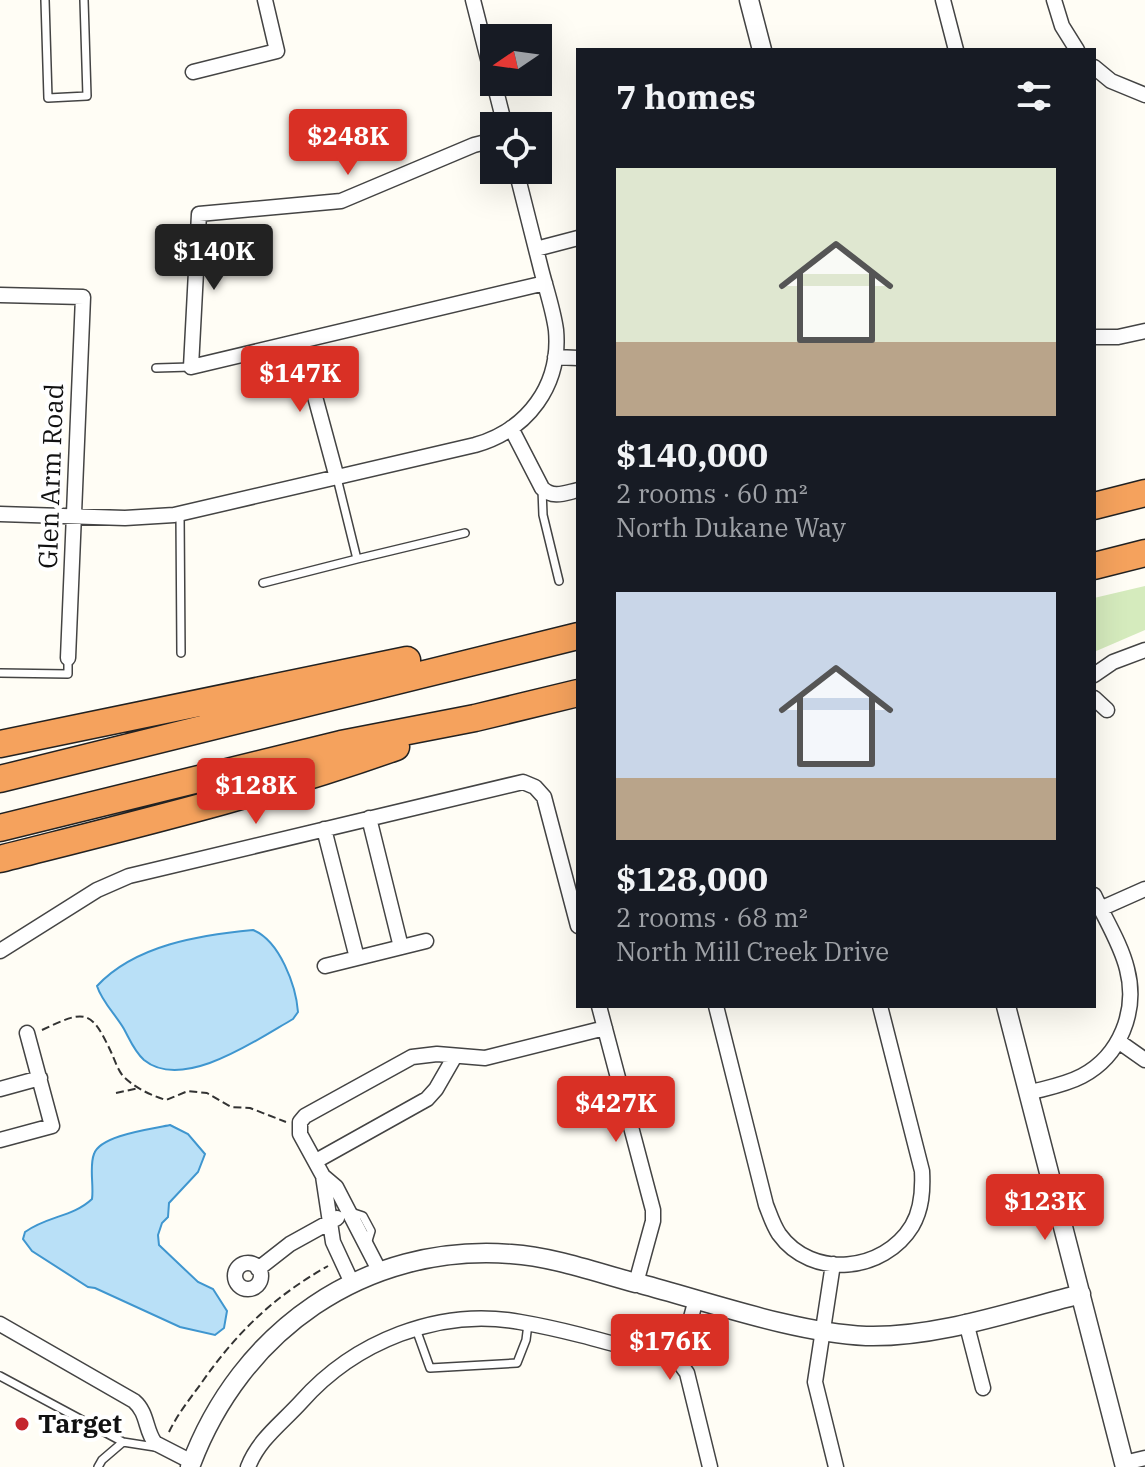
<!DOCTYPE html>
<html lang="en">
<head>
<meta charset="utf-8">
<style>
	:root { --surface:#171b24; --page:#242831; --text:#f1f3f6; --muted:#9ea1a6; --accent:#d93025 }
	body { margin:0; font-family:"IBM Plex Serif",serif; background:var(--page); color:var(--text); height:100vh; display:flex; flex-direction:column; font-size:30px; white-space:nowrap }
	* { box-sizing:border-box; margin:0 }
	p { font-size:26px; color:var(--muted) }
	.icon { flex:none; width:44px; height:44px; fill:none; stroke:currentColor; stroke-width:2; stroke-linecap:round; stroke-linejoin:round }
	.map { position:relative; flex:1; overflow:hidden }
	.details { position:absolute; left:576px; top:48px; width:520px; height:960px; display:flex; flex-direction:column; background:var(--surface); border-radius:0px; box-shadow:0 8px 32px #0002 }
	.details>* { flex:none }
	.needle { width:52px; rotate:257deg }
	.controls { position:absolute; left:480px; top:24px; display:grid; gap:16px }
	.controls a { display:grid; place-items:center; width:72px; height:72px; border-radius:0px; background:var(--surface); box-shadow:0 8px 32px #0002; font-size:40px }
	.price { position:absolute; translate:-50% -68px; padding:0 18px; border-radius:8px; background:var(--accent); color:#fff; font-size:26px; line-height:52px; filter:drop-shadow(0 2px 4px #0008) }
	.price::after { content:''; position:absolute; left:50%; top:48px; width:24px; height:18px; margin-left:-12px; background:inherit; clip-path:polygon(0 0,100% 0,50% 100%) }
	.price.selected { background:#222; color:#fff }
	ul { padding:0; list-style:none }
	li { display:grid; align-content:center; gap:16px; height:424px; padding:0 40px }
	li span { display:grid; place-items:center; height:248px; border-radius:0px; color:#555 }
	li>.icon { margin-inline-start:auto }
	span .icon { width:144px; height:144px; fill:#fffc; stroke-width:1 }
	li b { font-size:34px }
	h2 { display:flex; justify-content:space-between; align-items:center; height:96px; padding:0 40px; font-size:34px }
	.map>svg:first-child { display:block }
</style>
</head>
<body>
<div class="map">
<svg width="1145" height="1467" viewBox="0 0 1145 1467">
	<rect width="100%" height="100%" fill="#fffdf5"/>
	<path fill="#d5ebbd" d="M1145 586V630L1094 652V598Z"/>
	<path fill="#b9e0f7" stroke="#3f96cf" stroke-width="2" d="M253 930C280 941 296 986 298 1012L293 1019C258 1039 183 1092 144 1060 134 1051 130 1040 124 1029 116 1015 102 1002 97 986 135 945 200 935 253 930Z
		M170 1125 188 1134 205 1154 198 1172 169 1203 168 1217 162 1223 158 1235 159 1245 198 1282 213 1289 227 1311 224 1328 215 1335 180 1327 95 1288 88 1287 32 1251 23 1239 25 1232C47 1216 73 1217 92 1199 94 1186 89 1166 94 1154 100 1135 152 1129 170 1125Z"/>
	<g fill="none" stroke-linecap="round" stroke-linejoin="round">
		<defs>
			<path id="service" d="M45 0 48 98 87 96 84 0
				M156 368 191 367
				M542 489 543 515 559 581
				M180 514 181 653
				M357 559 465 533
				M263 583 357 559 337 478
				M0 673 68 674V658
				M351 1212 363 1216 371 1231 367 1244
				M416 1329 430 1368 517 1363 526 1340 528 1324
				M0 1376 123 1442
				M98 1467 102 1460 123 1442 155 1447"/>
			<path id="minor" d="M473 0 505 126
				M943 0 956 50
				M1054 0 1062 26 1077 50
				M1094 67 1111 81 1145 95
				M193 72 277 51 265 0
				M494 140 474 145 341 201 199 214 191 367 545 283
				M536 249 578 238
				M0 295 83 297 68 658
				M1094 337H1118L1145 331
				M300 341 337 478
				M555 357 578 358
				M511 428 542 488C553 499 565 493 578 490
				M0 514 125 518 174 515 475 445C528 430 561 385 556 330 553 308 545 286 540 265 532 233 524 202 516 170
				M1094 675 1113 662 1145 650
				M1094 698 1107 710
				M369 818 401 947
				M324 829 357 958
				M1100 909 1145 889
				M0 951 97 890 129 876 523 782 535 787 544 797 578 926
				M325 966 426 941
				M599 1006 653 1210V1221L636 1283 641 1284
				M716 1006 766 1205C770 1215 773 1225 779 1234 812 1280 884 1272 912 1226 922 1209 923 1190 922 1171L880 1006
				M1118 1041 1145 1060
				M0 1089 40 1078
				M1028 1093C1046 1088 1065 1085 1082 1076 1120 1056 1138 1011 1127 969 1121 944 1105 919 1094 895
				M0 1140 52 1126 27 1033
				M316 1161 427 1099 436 1089 455 1056
				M323 1176 336 1187 380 1272
				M235 1276a13 13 0 1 1 26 0a13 13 0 1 1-26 0Z
				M833 1264 815 1382 836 1467
				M258 1269 290 1244 337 1218
				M352 1283 333 1242 323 1176 300 1134V1122L305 1116 412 1057 437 1054 485 1058 605 1028
				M696 1299 679 1362 687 1373 710 1467
				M966 1322 983 1388
				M0 1324 134 1401C148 1413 145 1430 155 1443L192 1462
				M1124 1463 1145 1458
				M248 1467C259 1439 281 1424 301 1402 354 1342 439 1307 520 1322 573 1331 627 1348 679 1362"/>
			<path id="tertiary" d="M749 0 762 50
				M1006 1006 1125 1467
				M641 1284C709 1302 796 1333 866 1336 936 1338 1013 1311 1081 1294
				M190 1467C240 1331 364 1243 511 1254 554 1257 595 1272 636 1283"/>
			<path id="motorway" d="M1094 506 1145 493
				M1094 566 1145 553
				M0 744 407 660
				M0 779 578 636
				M0 828 341 744 475 718 578 693
				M0 859C133 825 267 793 396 747"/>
		</defs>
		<use href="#service" stroke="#444" stroke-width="10"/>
		<use href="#minor" stroke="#444" stroke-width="17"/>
		<use href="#tertiary" stroke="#444" stroke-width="21"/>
		<use href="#motorway" stroke="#222" stroke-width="29"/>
		<path stroke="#333" stroke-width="2" stroke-dasharray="8 4" stroke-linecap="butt" d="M42 1030C86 1009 91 1009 112 1054 115 1061 118 1070 123 1076 135 1088 150 1095 166 1100L188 1091 207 1093 231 1107 250 1108 286 1122
			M116 1093 139 1088
			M169 1432C177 1415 189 1400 200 1385 236 1333 273 1297 328 1266"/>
		<use href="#service" stroke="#fff" stroke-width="7"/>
		<use href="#minor" stroke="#fff" stroke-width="14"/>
		<use href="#tertiary" stroke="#fff" stroke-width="18"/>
		<use href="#motorway" stroke="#f5a25d" stroke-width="26"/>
	</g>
	<circle fill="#c4262e" stroke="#fff" stroke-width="3" cx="22" cy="1424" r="8"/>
	<g text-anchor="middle" stroke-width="8" stroke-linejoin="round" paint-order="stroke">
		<g font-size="26" fill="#111" stroke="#fff">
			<text transform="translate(51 476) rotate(-88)" y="9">Glen Arm Road</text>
		</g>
		<g font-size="26" font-weight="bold" fill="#111" stroke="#fff" text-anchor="start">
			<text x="38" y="1433">Target</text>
		</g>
	</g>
</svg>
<div class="controls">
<a><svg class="needle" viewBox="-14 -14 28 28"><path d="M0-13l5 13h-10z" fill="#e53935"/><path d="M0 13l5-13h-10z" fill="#9ea1a6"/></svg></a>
<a><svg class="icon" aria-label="locate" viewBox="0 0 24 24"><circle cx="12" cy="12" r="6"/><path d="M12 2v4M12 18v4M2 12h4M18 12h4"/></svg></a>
</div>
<b class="price" style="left:348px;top:177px">$248K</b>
<b class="price selected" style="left:214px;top:292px">$140K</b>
<b class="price" style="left:300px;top:414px">$147K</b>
<b class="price" style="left:256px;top:826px">$128K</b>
<b class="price" style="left:616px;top:1144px">$427K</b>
<b class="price" style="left:1045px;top:1242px">$123K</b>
<b class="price" style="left:670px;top:1382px">$176K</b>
<section class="details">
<h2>7 homes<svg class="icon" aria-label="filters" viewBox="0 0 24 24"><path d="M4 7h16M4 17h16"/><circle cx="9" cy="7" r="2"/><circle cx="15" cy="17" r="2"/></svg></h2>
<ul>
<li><span style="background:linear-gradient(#dfe7d0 70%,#b9a48a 0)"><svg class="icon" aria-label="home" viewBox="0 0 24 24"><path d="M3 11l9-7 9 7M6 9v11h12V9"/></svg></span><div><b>$140,000</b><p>2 rooms · 60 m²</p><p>North Dukane Way</p></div></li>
<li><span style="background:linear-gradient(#c9d6e8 75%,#b9a48a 0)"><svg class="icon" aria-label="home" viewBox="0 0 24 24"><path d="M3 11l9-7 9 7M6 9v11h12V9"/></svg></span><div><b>$128,000</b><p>2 rooms · 68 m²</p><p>North Mill Creek Drive</p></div></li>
</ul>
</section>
</div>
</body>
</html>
